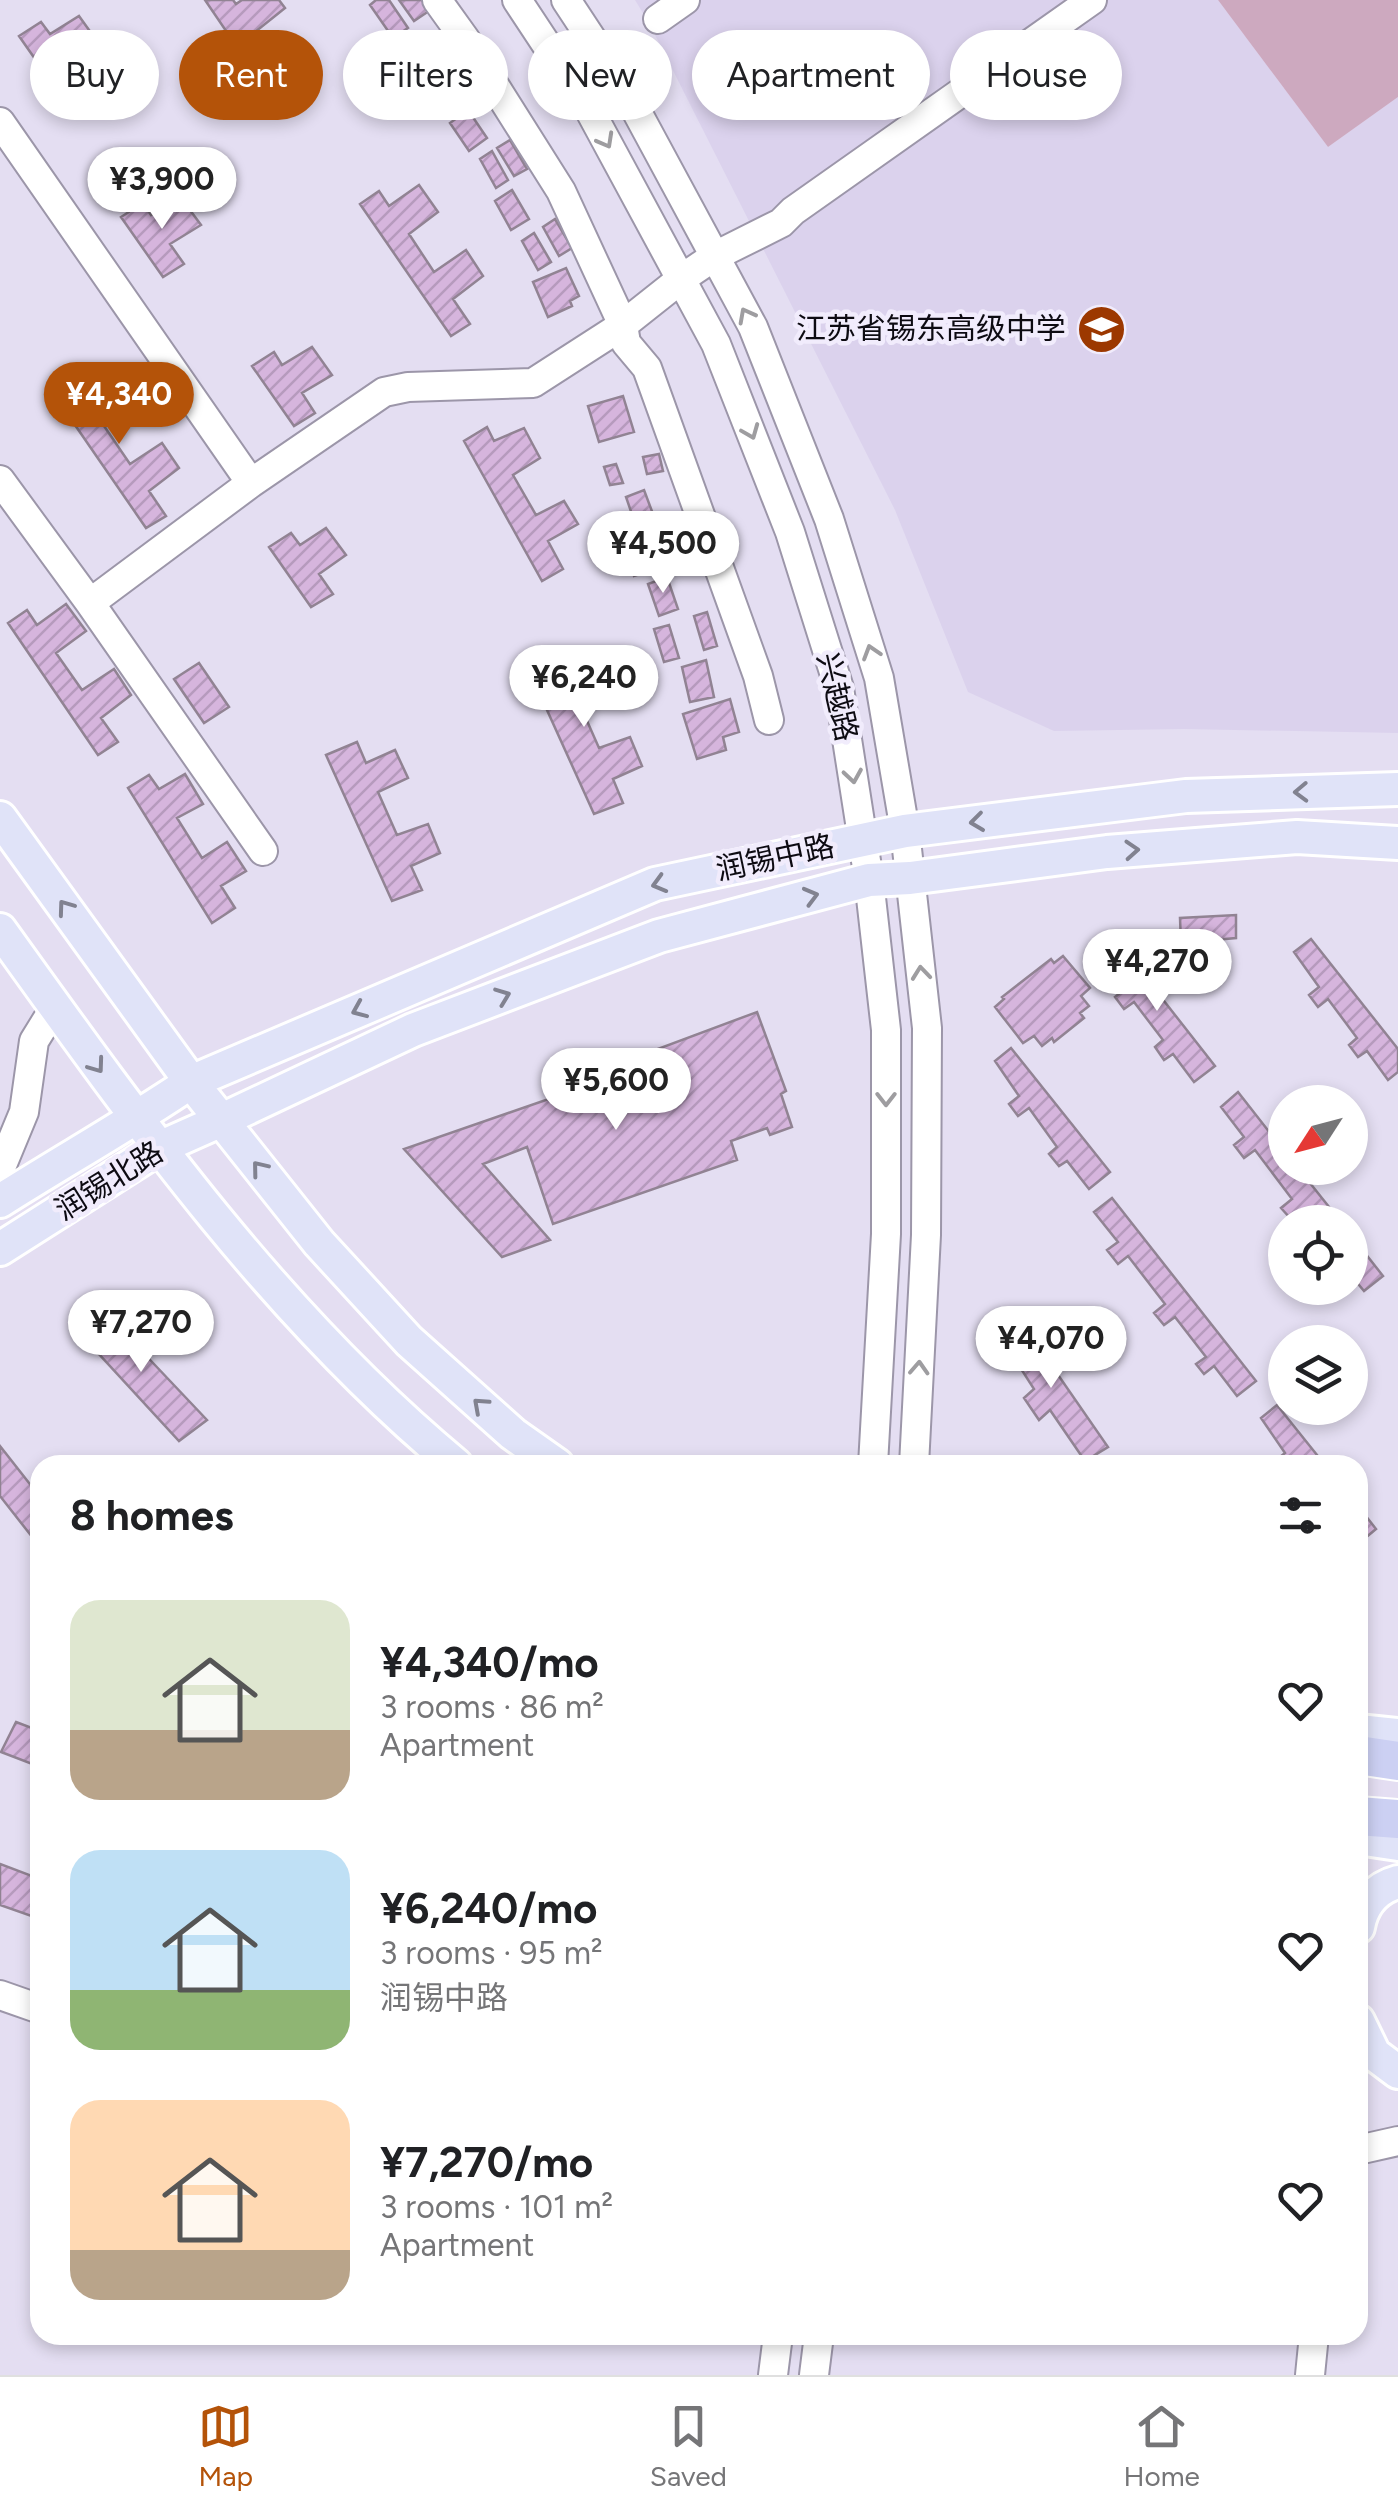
<!DOCTYPE html>
<html lang="en">
<head>
<meta charset="utf-8">
<style>
	:root { --surface:#fff; --page:#f2f2f2; --text:#202124; --muted:#757577; --line:#e0e0e0; --accent:#b45309 }
	body { margin:0; font-family:Figtree,"Noto Sans SC",sans-serif; background:var(--page); color:var(--text); height:100vh; display:flex; flex-direction:column; font-size:38px; white-space:nowrap }
	* { box-sizing:border-box; margin:0 }
	p { font-size:32px; color:var(--muted) }
	.icon { flex:none; width:55px; height:55px; fill:none; stroke:currentColor; stroke-width:2; stroke-linecap:round; stroke-linejoin:round }
	.map { position:relative; flex:1; overflow:hidden }
	.details { position:absolute; left:30px; top:1455px; width:1338px; height:890px; display:flex; flex-direction:column; background:var(--surface); border-radius:30px; box-shadow:0 5px 15px #0003 }
	.details>* { flex:none }
	.hud { position:absolute; left:30px; top:30px; width:1340px; height:90px; display:flex; gap:20px }
	.needle { width:65px; rotate:234deg }
	.buttons { position:absolute; left:1268px; top:1085px; display:grid; gap:20px }
	.buttons a { display:grid; place-items:center; width:100px; height:100px; border-radius:50%; background:var(--surface); box-shadow:0 5px 15px #0003; font-size:50px }
	.price { position:absolute; translate:-50% -85px; padding:0 22px; border-radius:35px; background:#fff; color:#222; font-size:32px; line-height:65px; filter:drop-shadow(0 2px 5px #0008) }
	.price::after { content:''; position:absolute; left:50%; top:60px; width:30px; height:22px; margin-left:-15px; background:inherit; clip-path:polygon(0 0,100% 0,50% 100%) }
	.price.active { background:var(--accent); color:#fff }
	ul { padding:0; list-style:none }
	li { display:flex; align-items:center; gap:30px; height:250px; padding:0 40px }
	li span { display:grid; place-items:center; flex:none; width:280px; height:200px; border-radius:30px; color:#555 }
	li>.icon { margin-inline-start:auto }
	span .icon { width:120px; height:120px; fill:#fffc; stroke-width:1 }
	li b { font-size:42px }
	h2 { display:flex; justify-content:space-between; align-items:center; height:120px; padding:0 40px; font-size:42px }
	.pill { padding:0 35px; border-radius:45px; background:var(--surface); box-shadow:0 5px 15px #0003; font-size:35px; line-height:90px }
	.pill.active { background:var(--accent); color:#fff }
	.dock { display:flex; justify-content:space-around; align-items:center; height:140px; border-top:2px solid var(--line); background:var(--surface); font-size:28px; color:var(--muted) }
	.dock a { display:grid; justify-items:center; gap:5px }
	.dock .active { color:var(--accent) }
	.map>svg:first-child { display:block }
</style>
</head>
<body>
<div class="map">
<svg width="1398" height="2375" viewBox="0 0 1398 2375">
	<defs>
		<pattern id="building-hatch" width="6" height="6" patternUnits="userSpaceOnUse" patternTransform="scale(2.5)"><rect width="6" height="6" fill="#d6b5dd"/><path d="M-1 1l2-2M0 6l6-6M5 7l2-2" fill="none" stroke="#b69abd"/></pattern>
	</defs>
	<rect width="100%" height="100%" fill="#e4def2"/>
	<path fill="#dbd2ed" d="M635 0H1218L1328 147 1398 97V733L1184 729 1054 731 968 692 895 510 649 23Z"/>
	<path fill="#cda9bf" d="M1218 0H1398V97L1328 147Z"/>
	<path fill="url(#building-hatch)" stroke="#918393" stroke-width="2.5" d="M205 0H233L236 4 242 0H279L285 8 255 32 272 56 252 69Z
		M376 0H389L408 28 393 38 370 5Z
		M399 0H422L429 11 414 21Z
		M79 16 99 44 69 63 83 83 61 96 19 36 41 22 50 34Z
		M420 32 439 59 421 72 402 44Z
		M458 56 477 84 459 96 440 69Z
		M426 81 445 108 435 116 416 88Z
		M468 110 487 138 469 151 450 123Z
		M510 140 527 169 514 176 497 148Z
		M492 151 508 180 496 188 480 159Z
		M419 185 438 212 409 234 434 272 466 250 483 276 453 299 470 324 451 336 360 204 379 191 389 206Z
		M512 190 529 219 511 230 495 201Z
		M181 198 201 225 170 244 184 264 163 277 121 217 143 203 151 215Z
		M555 219 572 248 559 256 543 227Z
		M534 233 551 262 538 270 522 241Z
		M566 268 579 296 570 301 572 306 548 317 533 282Z
		M312 347 332 375 302 393 315 413 294 426 252 366 274 352 282 365Z
		M114 377 134 404 104 426 130 464 162 443 179 468 149 491 166 516 146 528 55 396 74 384 84 398Z
		M623 396 634 432 599 442 588 406Z
		M487 427 494 441 524 428 540 458 513 475 536 515 564 501 578 524 548 541 563 569 542 581 464 441Z
		M659 454 663 471 647 474 643 457Z
		M616 464 623 483 610 485 604 467Z
		M644 490 656 522 637 529 626 497Z
		M682 525 693 557 675 564 664 531Z
		M326 528 346 555 319 574 333 594 311 607 269 547 291 533 300 545Z
		M639 539 650 571 634 576 624 543Z
		M667 577 678 609 659 616 648 584Z
		M66 604 86 631 56 653 82 690 114 669 131 695 101 718 118 742 98 755 8 623 27 610 37 625Z
		M707 612 717 646 704 650 694 616Z
		M669 625 679 658 664 662 654 629Z
		M559 654 569 675 598 663 609 691 580 705 599 748 630 737 642 766 613 779 623 803 594 814 528 668Z
		M706 660 714 697 690 702 682 667Z
		M199 663 229 707 204 723 174 679Z
		M730 699 739 732 723 737 726 750 697 759 683 714Z
		M357 742 366 763 395 750 408 778 378 792 397 835 428 824 440 853 411 866 422 890 392 901 326 755Z
		M185 774 203 804 177 818 202 858 227 842 246 871 221 886 235 908 212 923 128 788 149 775 159 789Z
		M1236 915V938L1181 943 1180 918Z
		M1311 939 1398 1049V1072L1388 1080 1367 1051 1358 1057 1349 1045 1357 1038 1328 999 1318 1007 1309 995 1319 987 1294 952Z
		M1117 941 1215 1066 1194 1082 1173 1054 1164 1060 1155 1047 1163 1040 1134 1002 1124 1009 1115 997 1125 989 1100 954Z
		M1063 956 1090 988 1081 996 1089 1006 1080 1013 1084 1018 1054 1042 1052 1038 1042 1046 1034 1036 1023 1043 995 1007 1004 999 1002 997 1051 959 1054 963Z
		M757 1012 786 1091 781 1094 792 1127 770 1135 767 1128 731 1141 737 1160 553 1224 527 1147 483 1164 550 1240 502 1257 404 1149 598 1082 596 1072Z
		M1011 1048 1110 1172 1089 1189 1067 1161 1059 1166 1049 1154 1057 1147 1029 1108 1018 1116 1009 1104 1019 1096 995 1061Z
		M1238 1092 1285 1152V1168H1298L1341 1222H1310L1301 1212 1291 1219 1281 1208 1292 1199 1255 1150 1244 1158 1234 1145 1244 1137 1221 1107Z
		M1112 1198 1256 1381 1237 1396 1214 1366 1204 1374 1196 1364 1206 1357 1175 1317 1164 1325 1154 1313 1165 1304 1128 1256 1118 1264 1107 1250 1118 1242 1094 1212Z
		M1350 1234 1383 1276 1364 1291 1350 1274Z
		M100 1307 207 1420 179 1441 75 1328Z
		M1018 1317 1108 1447 1085 1461 1050 1410 1039 1420 1024 1398 1034 1389 998 1333Z
		M1277 1405 1325 1465H1278L1275 1461 1285 1453 1261 1418Z
		M0 1446 40 1497V1547L0 1496Z
		M1358 1506 1376 1529 1358 1544Z
		M16 1722 40 1731V1767L1 1752Z
		M0 1864 40 1879V1919L0 1905Z"/>
	<g fill="none" stroke-linecap="round" stroke-linejoin="round">
		<defs>
			<path id="minor" d="M437 0 465 39 561 191 623 325 626 343 647 368 758 676 769 720
				M517 0 589 109 716 344 790 532 839 688 869 880 886 1030V1234L873 1465
				M566 0 624 88 753 327 829 519 879 678 905 831 927 1028 926 1235 914 1465
				M658 19 685 0
				M0 122 251 483
				M0 480 90 603 263 851
				M90 603 251 483 384 392 408 387 533 383 623 325 681 279 715 256 781 223 793 211 1092 0
				M0 1170 24 1112 34 1041 55 1007
				M0 1995 40 2009
				M1358 2150 1398 2141
				M773 2375 778 2335
				M814 2375 819 2335
				M1310 2375 1314 2335"/>
			<path id="major" d="M0 818 191 1082 319 1243 409 1341 513 1434 557 1465
				M0 930C137 1121 274 1314 456 1465
				M0 1201C63 1161 129 1124 191 1082L655 884 905 831 1186 796 1398 789
				M0 1249 159 1148 222 1120 413 1030 659 936 869 880 910 878 1107 852 1297 837 1398 843
				M1358 1731 1398 1735
				M1358 1838 1398 1844
				M1358 1927C1362 1904 1376 1888 1398 1882
				M1358 2021 1374 2054 1398 2072"/>
			<path id="highway" d="M1358 1755 1398 1761
				M1358 1816 1398 1819"/>
		</defs>
		<use href="#minor" stroke="#9c96a9" stroke-width="32"/>
		<use href="#major" stroke="#fff" stroke-width="38"/>
		<use href="#highway" stroke="#fff" stroke-width="42"/>
		<use href="#minor" stroke="#fff" stroke-width="28"/>
		<use href="#major" stroke="#e0e3f8" stroke-width="32"/>
		<use href="#highway" stroke="#ccd0f3" stroke-width="38"/>
	</g>
	<defs><path id="oneway-chevron" d="M-2-3.5L2.5 0L-2 3.5" fill="none" stroke-width="1.6" stroke-linecap="round" stroke-linejoin="round" transform="scale(2.5)"/></defs>
	<g stroke="#9e9da0">
		<use href="#oneway-chevron" transform="translate(606 141) rotate(61)"/>
		<use href="#oneway-chevron" transform="translate(746 315) rotate(-118)"/>
		<use href="#oneway-chevron" transform="translate(751 432) rotate(68)"/>
		<use href="#oneway-chevron" transform="translate(871 652) rotate(-107)"/>
		<use href="#oneway-chevron" transform="translate(853 776) rotate(81)"/>
		<use href="#oneway-chevron" transform="translate(921 973) rotate(-96)"/>
		<use href="#oneway-chevron" transform="translate(886 1099) rotate(90)"/>
		<use href="#oneway-chevron" transform="translate(919 1368) rotate(-87)"/>
	</g>
	<g stroke="#818290">
		<use href="#oneway-chevron" transform="translate(1301 792) rotate(178)"/>
		<use href="#oneway-chevron" transform="translate(977 822) rotate(173)"/>
		<use href="#oneway-chevron" transform="translate(1132 850) rotate(-4)"/>
		<use href="#oneway-chevron" transform="translate(659 884) rotate(164)"/>
		<use href="#oneway-chevron" transform="translate(811 896) rotate(-15)"/>
		<use href="#oneway-chevron" transform="translate(65 907) rotate(-126)"/>
		<use href="#oneway-chevron" transform="translate(503 996) rotate(-21)"/>
		<use href="#oneway-chevron" transform="translate(359 1010) rotate(157)"/>
		<use href="#oneway-chevron" transform="translate(97 1066) rotate(54)"/>
		<use href="#oneway-chevron" transform="translate(259 1168) rotate(-129)"/>
		<use href="#oneway-chevron" transform="translate(480 1405) rotate(-138)"/>
	</g>
	<defs>
		<symbol id="school-disc" viewBox="-11 -11 22 22"><circle r="9.5" fill="#9c3800" stroke="#f1ecfc"/><path d="M0-5L7-2L0 1L-7-2ZM-4 1L0 2.5L4 1V4Q0 6-4 4Z" fill="#fff"/></symbol>
	</defs>
	<g fill-rule="evenodd">
		<use href="#school-disc" x="1074" y="302" width="55" height="55"/>
	</g>
	<g text-anchor="middle" stroke-width="9" stroke-linejoin="round" paint-order="stroke">
		<g font-size="30" fill="#0d0b12" stroke="#f1ecfc" text-anchor="end">
			<text x="1066" y="339">江苏省锡东高级中学</text>
		</g>
		<g font-size="30" fill="#0d0b12" stroke="#f1ecfc">
			<text transform="translate(837 697) rotate(77)" y="10">兴越路</text>
			<text transform="translate(775 858) rotate(-12)" y="10">润锡中路</text>
			<text transform="translate(109 1181) rotate(-32)" y="10">润锡北路</text>
		</g>
	</g>
</svg>
<div class="buttons">
<a><svg class="needle" viewBox="-14 -14 28 28"><path d="M0-13l5 13h-10z" fill="#e53935"/><path d="M0 13l5-13h-10z" fill="#757577"/></svg></a>
<a><svg class="icon" aria-label="locate" viewBox="0 0 24 24"><circle cx="12" cy="12" r="6"/><path d="M12 2v4M12 18v4M2 12h4M18 12h4"/></svg></a>
<a><svg class="icon" aria-label="layers" viewBox="0 0 24 24"><path d="M12 4l9 5-9 5-9-5zM3 14l9 5 9-5"/></svg></a>
</div>
<b class="price" style="left:162px;top:232px">¥3,900</b>
<b class="price active" style="left:119px;top:447px">¥4,340</b>
<b class="price" style="left:663px;top:596px">¥4,500</b>
<b class="price" style="left:584px;top:730px">¥6,240</b>
<b class="price" style="left:1157px;top:1014px">¥4,270</b>
<b class="price" style="left:616px;top:1133px">¥5,600</b>
<b class="price" style="left:141px;top:1375px">¥7,270</b>
<b class="price" style="left:1051px;top:1391px">¥4,070</b>
<div class="hud">
<a class="pill">Buy</a>
<a class="pill active">Rent</a>
<a class="pill">Filters</a>
<a class="pill">New</a>
<a class="pill">Apartment</a>
<a class="pill">House</a>
</div>
<section class="details">
<h2>8 homes<svg class="icon" aria-label="filters" viewBox="0 0 24 24"><path d="M4 7h16M4 17h16"/><circle cx="9" cy="7" r="2"/><circle cx="15" cy="17" r="2"/></svg></h2>
<ul>
<li><span style="background:linear-gradient(#dfe7d0 65%,#b9a48a 0)"><svg class="icon" aria-label="home" viewBox="0 0 24 24"><path d="M3 11l9-7 9 7M6 9v11h12V9"/></svg></span><div><b>¥4,340/mo</b><p>3 rooms · 86 m²</p><p>Apartment</p></div><svg class="icon" aria-label="heart" viewBox="0 0 24 24"><path d="M12 20l-8-8c-3-5 5-10 8-4 3-6 11-1 8 4z"/></svg></li>
<li><span style="background:linear-gradient(#bfe0f5 70%,#8fb573 0)"><svg class="icon" aria-label="home" viewBox="0 0 24 24"><path d="M3 11l9-7 9 7M6 9v11h12V9"/></svg></span><div><b>¥6,240/mo</b><p>3 rooms · 95 m²</p><p>润锡中路</p></div><svg class="icon" aria-label="heart" viewBox="0 0 24 24"><path d="M12 20l-8-8c-3-5 5-10 8-4 3-6 11-1 8 4z"/></svg></li>
<li><span style="background:linear-gradient(#ffd9b3 75%,#b9a48a 0)"><svg class="icon" aria-label="home" viewBox="0 0 24 24"><path d="M3 11l9-7 9 7M6 9v11h12V9"/></svg></span><div><b>¥7,270/mo</b><p>3 rooms · 101 m²</p><p>Apartment</p></div><svg class="icon" aria-label="heart" viewBox="0 0 24 24"><path d="M12 20l-8-8c-3-5 5-10 8-4 3-6 11-1 8 4z"/></svg></li>
</ul>
</section>
</div>
<nav class="dock">
<a class="active"><svg class="icon" aria-label="map" viewBox="0 0 24 24"><path d="M3 6l6-2 6 2 6-2v14l-6 2-6-2-6 2zM9 4v14M15 6v14"/></svg>Map</a>
<a><svg class="icon" aria-label="saved" viewBox="0 0 24 24"><path d="M7 4h10v16l-5-4-5 4z"/></svg>Saved</a>
<a><svg class="icon" aria-label="home" viewBox="0 0 24 24"><path d="M3 11l9-7 9 7M6 9v11h12V9"/></svg>Home</a>
</nav>
</body>
</html>
